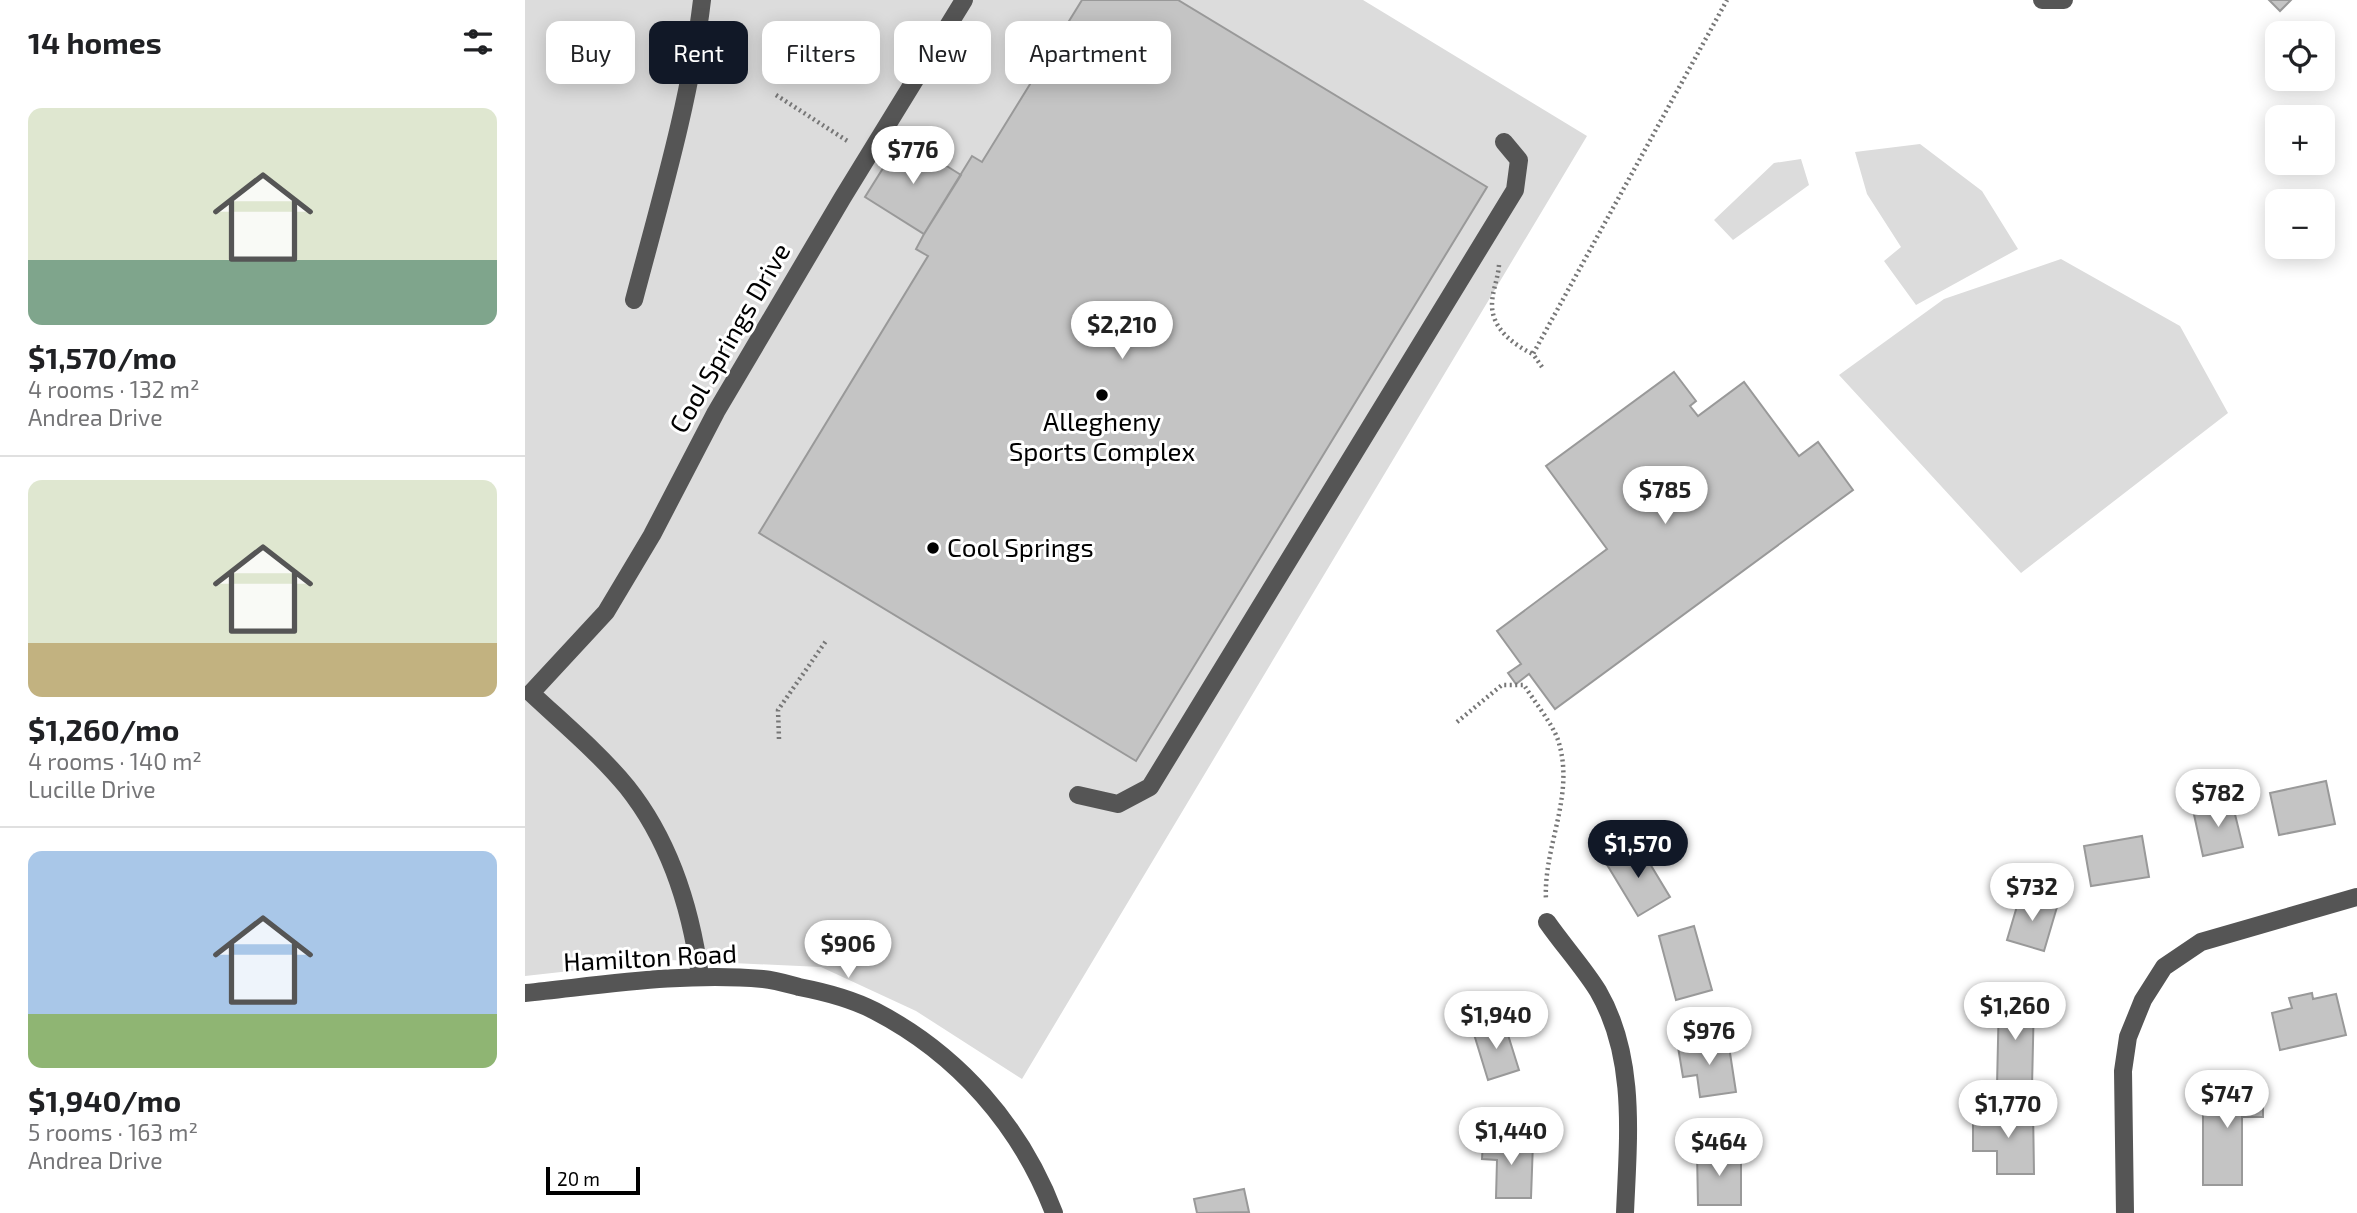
<!DOCTYPE html>
<html lang="en">
<head>
<meta charset="utf-8">
<style>
	:root { --surface:#fff; --page:#f6f6f6; --text:#202124; --muted:#757577; --line:#e0e0e0; --accent:#111827 }
	body { margin:0; font-family:"Exo 2",sans-serif; background:var(--page); color:var(--text); height:100vh; display:flex; flex-direction:column; font-size:26px; white-space:nowrap }
	* { box-sizing:border-box; margin:0 }
	p { font-size:23px; color:var(--muted) }
	.icon { flex:none; width:38px; height:38px; fill:none; stroke:currentColor; stroke-width:2; stroke-linecap:round; stroke-linejoin:round }
	.map { position:relative; flex:1; overflow:hidden }
	.panel { display:flex; flex-direction:column; background:var(--surface); width:525px }
	.panel>* { flex:none }
	.banner { position:absolute; left:21px; top:21px; width:665px; height:63px; display:flex; gap:14px }
	.fabs { position:absolute; left:1740px; top:21px; display:grid; gap:14px }
	.fabs a { display:grid; place-items:center; width:70px; height:70px; border-radius:14px; background:var(--surface); box-shadow:0 4px 18px #0003; font-size:35px }
	.scale { position:absolute; left:21px; bottom:18px; width:94px; box-sizing:border-box; padding-left:7px; border:4px solid #000; border-top:0; font-size:19px; line-height:24px; white-space:nowrap; color:#000; -webkit-text-stroke:5px #fff; paint-order:stroke }
	.price { position:absolute; translate:-50% -60px; padding:0 16px; border-radius:24px; background:#fff; color:#222; font-size:23px; line-height:46px; filter:drop-shadow(0 2px 4px #0008) }
	.price::after { content:''; position:absolute; left:50%; top:42px; width:21px; height:16px; margin-left:-10px; background:inherit; clip-path:polygon(0 0,100% 0,50% 100%) }
	.price.current { background:var(--accent); color:#fff }
	ul { padding:0; list-style:none }
	li { display:grid; align-content:center; gap:14px; height:371px; padding:0 28px }
	li+li { border-top:2px solid var(--line) }
	li span { display:grid; place-items:center; height:217px; border-radius:14px; color:#555 }
	li>.icon { margin-inline-start:auto }
	span .icon { width:126px; height:126px; fill:#fffc; stroke-width:1 }
	li b { font-size:30px }
	h2 { display:flex; justify-content:space-between; align-items:center; height:84px; padding:0 28px; font-size:30px }
	.pill { padding:0 24px; border-radius:14px; background:var(--surface); box-shadow:0 4px 18px #0003; font-size:24px; line-height:63px }
	.pill.current { background:var(--accent); color:#fff }
	main { display:flex; flex:1; min-height:0 }
	.map>svg:first-child { display:block }
</style>
</head>
<body>
<main>
<section class="panel">
<h2>14 homes<svg class="icon" aria-label="filters" viewBox="0 0 24 24"><path d="M4 7h16M4 17h16"/><circle cx="9" cy="7" r="2"/><circle cx="15" cy="17" r="2"/></svg></h2>
<ul>
<li><span style="background:linear-gradient(#dfe7d0 70%,#7fa58c 0)"><svg class="icon" aria-label="home" viewBox="0 0 24 24"><path d="M3 11l9-7 9 7M6 9v11h12V9"/></svg></span><div><b>$1,570/mo</b><p>4 rooms · 132 m²</p><p>Andrea Drive</p></div></li>
<li><span style="background:linear-gradient(#dfe7d0 75%,#c2b280 0)"><svg class="icon" aria-label="home" viewBox="0 0 24 24"><path d="M3 11l9-7 9 7M6 9v11h12V9"/></svg></span><div><b>$1,260/mo</b><p>4 rooms · 140 m²</p><p>Lucille Drive</p></div></li>
<li><span style="background:linear-gradient(#a9c7e8 75%,#8fb573 0)"><svg class="icon" aria-label="home" viewBox="0 0 24 24"><path d="M3 11l9-7 9 7M6 9v11h12V9"/></svg></span><div><b>$1,940/mo</b><p>5 rooms · 163 m²</p><p>Andrea Drive</p></div></li>
</ul>
</section>
<div class="map">
<svg width="1832" height="1213" viewBox="0 0 1832 1213">
	<rect width="100%" height="100%" fill="#fff"/>
	<path fill="#dcdcdc" d="M0 0H838L1062 136 497 1079 391 1011 296 967 144 960 0 976Z
		M1395 144 1457 191 1493 249 1391 305 1359 261 1376 247 1342 194 1330 152Z
		M1276 159 1284 185 1208 240 1189 220 1249 163Z
		M1536 259 1655 326 1703 413 1496 573 1314 375 1419 299Z"/>
	<path fill="#c4c4c4" stroke="#999" stroke-width="2" d="M557 0H653L962 187 611 761 234 533 403 256 391 249 399 234 447 156 457 162Z
		M1744 0H1766L1755 11Z
		M377 138 436 175 399 234 340 197Z
		M1149 372 1171 401 1165 406 1173 416 1219 382 1274 456 1293 442 1328 490 1030 709 1004 674 991 684 983 673 996 664 972 631 1082 549 1021 466Z
		M1801 781 1810 824 1754 835 1745 793Z
		M1707 802 1718 847 1678 856 1668 810Z
		M1617 836 1624 877 1566 886 1559 846Z
		M1113 844 1145 897 1113 916 1081 863Z
		M1495 896 1532 907 1519 951 1482 940Z
		M1169 926 1187 990 1151 1000 1134 936Z
		M1787 993 1788 999 1811 994 1821 1035 1755 1050 1747 1013 1767 1008 1764 998Z
		M1474 998 1509 999 1507 1087 1472 1086Z
		M979 1022 994 1070 963 1080 948 1031Z
		M1203 1040 1211 1092 1175 1097 1172 1075 1158 1077 1153 1047Z
		M1678 1085H1738V1117H1717V1185H1678Z
		M1508 1108 1509 1174H1472V1151H1448V1118L1480 1117 1479 1109Z
		M958 1140 1008 1142 1006 1198H971L972 1160 957 1159Z
		M1172 1152H1216V1205H1173Z
		M719 1189 724 1212 672 1213 669 1199Z"/>
	<g fill="none" stroke-linecap="round" stroke-linejoin="round">
		<path stroke="#777" stroke-width="4.5" stroke-dasharray="2 3.5" stroke-linecap="butt" d="M251 95 324 142
			M974 265C973 279 967 291 967 305 967 329 989 345 1008 354
			M1017 367 1008 354 1202 0
			M932 722 977 685H999C1009 701 1027 723 1033 740 1051 795 1018 846 1021 900
			M254 739 253 710 301 641"/>
		<path stroke="#555" stroke-width="18" d="M1517 0H1539
			M109 300C135 201 165 102 177 0
			M553 795 593 804 625 787 990 190 994 160 979 142
			M1022 922C1038 945 1058 967 1073 991 1112 1058 1103 1139 1100 1213
			M175 976C166 909 145 841 102 787 74 753 38 723 6 693L81 612 127 535 191 412 318 197 439 0
			M0 993C79 985 158 972 238 979 250 980 263 984 274 987 300 992 327 999 350 1011 433 1054 496 1126 529 1213
			M1600 1213 1598 1071 1603 1037 1618 1000 1639 967 1676 942 1832 897"/>
	</g>
	<g fill="#000" stroke="#fff" stroke-width="2.5">
		<circle cx="577" cy="395" r="7"/>
		<circle cx="408" cy="548" r="7"/>
	</g>
	<g text-anchor="middle" stroke-width="6" stroke-linejoin="round" paint-order="stroke">
		<g font-size="26" fill="#000" stroke="#fff">
			<text transform="translate(205 338) rotate(-60)" y="9">Cool Springs Drive</text>
			<text transform="translate(125 958) rotate(-3)" y="9">Hamilton Road</text>
		</g>
		<g font-size="26" fill="#000" stroke="#fff">
			<text x="577" y="431">Allegheny<tspan x="577" dy="30">Sports Complex</tspan></text>
			<text x="422" y="557" text-anchor="start">Cool Springs</text>
		</g>
	</g>
</svg>
<div class="fabs">
<a><svg class="icon" aria-label="locate" viewBox="0 0 24 24"><circle cx="12" cy="12" r="6"/><path d="M12 2v4M12 18v4M2 12h4M18 12h4"/></svg></a>
<a>+</a>
<a>−</a>
</div>
<div class="scale">20 m</div>
<b class="price" style="left:388px;top:186px">$776</b>
<b class="price" style="left:597px;top:361px">$2,210</b>
<b class="price" style="left:1140px;top:526px">$785</b>
<b class="price" style="left:1693px;top:829px">$782</b>
<b class="price current" style="left:1113px;top:880px">$1,570</b>
<b class="price" style="left:1507px;top:923px">$732</b>
<b class="price" style="left:323px;top:980px">$906</b>
<b class="price" style="left:1490px;top:1042px">$1,260</b>
<b class="price" style="left:971px;top:1051px">$1,940</b>
<b class="price" style="left:1184px;top:1067px">$976</b>
<b class="price" style="left:1702px;top:1130px">$747</b>
<b class="price" style="left:1483px;top:1140px">$1,770</b>
<b class="price" style="left:986px;top:1167px">$1,440</b>
<b class="price" style="left:1194px;top:1178px">$464</b>
<div class="banner">
<a class="pill">Buy</a>
<a class="pill current">Rent</a>
<a class="pill">Filters</a>
<a class="pill">New</a>
<a class="pill">Apartment</a>
</div>
</div>
</main>
</body>
</html>
